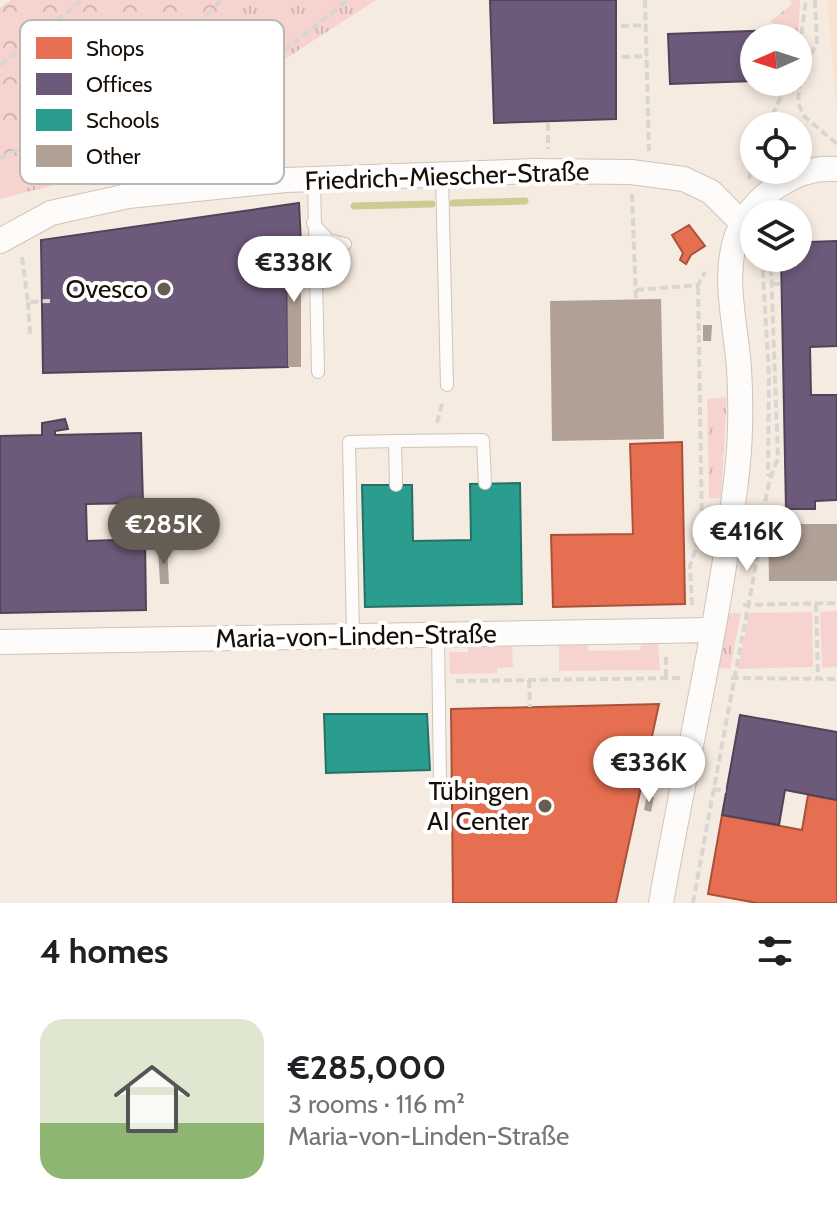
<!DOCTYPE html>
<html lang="en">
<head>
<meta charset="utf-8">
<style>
	:root { --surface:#fff; --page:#f2f2f2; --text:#202124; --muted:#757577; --accent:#655c53 }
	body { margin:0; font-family:Cabin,sans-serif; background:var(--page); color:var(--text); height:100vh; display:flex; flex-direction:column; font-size:30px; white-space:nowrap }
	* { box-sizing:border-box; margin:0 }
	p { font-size:26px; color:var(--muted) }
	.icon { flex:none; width:44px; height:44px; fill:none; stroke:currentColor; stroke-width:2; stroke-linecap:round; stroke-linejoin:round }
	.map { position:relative; height:903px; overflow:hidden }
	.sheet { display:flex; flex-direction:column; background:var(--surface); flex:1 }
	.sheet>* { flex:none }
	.needle { width:52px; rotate:267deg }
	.buttons { position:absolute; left:740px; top:24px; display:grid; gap:16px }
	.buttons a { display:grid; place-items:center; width:72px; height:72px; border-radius:50%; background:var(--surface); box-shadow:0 4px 12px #0003; font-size:40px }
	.price { position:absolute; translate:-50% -68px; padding:0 18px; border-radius:28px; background:#fff; color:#222; font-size:26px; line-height:52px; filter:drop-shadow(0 2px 4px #0008) }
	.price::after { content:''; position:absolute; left:50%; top:48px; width:24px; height:18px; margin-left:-12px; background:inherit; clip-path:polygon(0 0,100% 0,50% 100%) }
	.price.on { background:var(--accent); color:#fff }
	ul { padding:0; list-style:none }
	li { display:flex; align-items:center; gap:24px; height:200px; padding:0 40px }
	li span { display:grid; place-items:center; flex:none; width:224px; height:160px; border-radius:24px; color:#555 }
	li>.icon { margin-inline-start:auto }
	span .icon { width:96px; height:96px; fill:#fffc; stroke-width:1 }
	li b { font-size:34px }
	h2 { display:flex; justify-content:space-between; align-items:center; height:96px; padding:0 40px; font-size:34px }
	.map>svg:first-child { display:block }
</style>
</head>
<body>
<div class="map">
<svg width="837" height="903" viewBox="0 0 837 903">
	<defs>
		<pattern id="grass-tufts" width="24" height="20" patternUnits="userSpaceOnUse" patternTransform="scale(2)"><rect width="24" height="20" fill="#f7d3cf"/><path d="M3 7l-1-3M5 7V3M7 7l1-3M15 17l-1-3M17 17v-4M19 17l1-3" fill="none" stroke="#d3b4b0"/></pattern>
		<pattern id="forest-crowns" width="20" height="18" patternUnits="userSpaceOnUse" patternTransform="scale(2)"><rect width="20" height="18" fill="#f7d3cf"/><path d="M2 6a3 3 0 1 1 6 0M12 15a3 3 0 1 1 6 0" fill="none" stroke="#d3b4b0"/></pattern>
	</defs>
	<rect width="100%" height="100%" fill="#f6ebe0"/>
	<path fill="#fae3ce" d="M827 0H837V112Z"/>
	<path fill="url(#grass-tufts)" d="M247 0H376L116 169 0 199V185L84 134 230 20Z
		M790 0H800L798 42V38H789L787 29 770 22 792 4Z
		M727 397 721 498H709L707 399Z
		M741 613 730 669 713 667 724 614Z"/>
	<path fill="url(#forest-crowns)" d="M11 0H247L230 20 84 134 0 185V8Z"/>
	<path fill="#f7d3cf" d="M837 611V667L822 668 820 612Z
		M812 612 813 667 738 669 749 613Z
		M641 644H658L660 670 559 671V646L588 645V651L640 650Z
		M512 646 513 667 497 668V673L450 674 449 652H468V647Z"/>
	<path fill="#e76f51" stroke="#a9523b" stroke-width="2" d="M689 225 705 246 691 255 686 264 680 260 683 253 672 235Z
		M682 442 685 604 553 607 551 535 633 534 630 444Z
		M659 704 616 903H453L451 709Z
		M808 795 837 800V903H757L708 894 722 815 802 830Z"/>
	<path fill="#6d597a" stroke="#534358" stroke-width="2" d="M616 0V119L494 123 490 0Z
		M780 30 781 38H754V81L670 84 668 34Z
		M299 203 301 243H287L288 367 43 373 41 240Z
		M798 235H808V242L837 241V346L810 347 811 395H837V500L815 501V509H786L781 258H798Z
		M65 419 68 429 55 431V435L141 433 143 503 86 504 87 541 145 539 146 610 0 613V436L42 435V423Z
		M740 715 837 732V800L785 790 779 825 722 815Z"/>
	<path fill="#2a9d8f" stroke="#247266" stroke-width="2" d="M520 483 522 604 365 607 362 485H412L413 541 471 540 470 484Z
		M324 714H427L430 770 326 773Z"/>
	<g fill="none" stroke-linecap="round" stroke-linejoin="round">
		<path stroke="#cdcc95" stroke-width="7" d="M453 203 525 201
			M354 206 432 204"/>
	</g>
	<path fill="#b1a096" d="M287 243H301V367H288Z
		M661 299 664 439 552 441 550 301Z
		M703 325H712L711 341H703Z
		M768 524H837V581H769Z
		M158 547H167L169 584H160Z
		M647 795 654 797 651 812 644 810Z"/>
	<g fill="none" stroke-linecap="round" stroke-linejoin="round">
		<defs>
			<path id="lane" d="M442 175 447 385
				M314 179 318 372
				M313 223 328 240 345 244
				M395 441 483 440 485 483
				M438 635 440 784
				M353 636 349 442 395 441 396 485"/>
			<path id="street" d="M0 241 51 213 128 196 286 180 535 171 631 172 684 179 711 192 743 224
				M0 642 713 630
				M661 903C686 760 721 615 737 472 741 437 741 402 739 368 736 327 722 275 737 235 752 197 795 165 837 169"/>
		</defs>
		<use href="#lane" stroke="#cec4bb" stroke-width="14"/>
		<use href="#street" stroke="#cec4bb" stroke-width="26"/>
		<path stroke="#d9d6d2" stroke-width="4" stroke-dasharray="8 4" stroke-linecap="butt" d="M645 0 649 151
			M815 0 817 42 800 80 798 103 804 116 837 144
			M621 26 646 25
			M622 57 647 56
			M798 58 806 0
			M0 65 82 0
			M548 123V149
			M767 126 788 82
			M0 158C83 119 158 67 221 0
			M134 171 348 0
			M749 179 754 154
			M632 194 636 300
			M22 257 28 302 50 301
			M762 258 769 376 768 476
			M772 284H781
			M636 290 698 285 705 272
			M28 302 30 334
			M437 423 443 400
			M816 604 818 677
			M692 605 690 566 702 530 698 285
			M743 605 837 603
			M666 677V655
			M731 678 837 679
			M529 680 530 707
			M456 681 683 678
			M713 789 726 791
			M693 903C714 786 736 670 758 554 764 521 763 489 778 459L771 267 764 258"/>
		<use href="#lane" stroke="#fefcfa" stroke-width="12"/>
		<use href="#street" stroke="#fefcfa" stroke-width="24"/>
	</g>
	<g fill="#655c53" stroke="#fff" stroke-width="3">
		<circle cx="164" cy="289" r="8"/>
		<circle cx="545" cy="806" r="8"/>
	</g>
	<g text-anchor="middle" stroke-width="8" stroke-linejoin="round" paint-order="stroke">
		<g font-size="26" fill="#170f07" stroke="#fff">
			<text transform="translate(447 176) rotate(-2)" y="9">Friedrich-Miescher-Straße</text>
			<text transform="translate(356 636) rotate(-1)" y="9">Maria-von-Linden-Straße</text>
		</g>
		<g font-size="26" fill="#170f07" stroke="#fff" text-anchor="end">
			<text x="148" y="298">Ovesco</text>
			<text x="529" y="800">Tübingen<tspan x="529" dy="30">AI Center</tspan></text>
		</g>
	</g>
	<rect x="20" y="20" width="264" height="164" rx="12" fill="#fff" stroke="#b9b7b5" stroke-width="2"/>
	<rect x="36" y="37" width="36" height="22" fill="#e76f51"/>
	<rect x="36" y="73" width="36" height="22" fill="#6d597a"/>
	<rect x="36" y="109" width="36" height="22" fill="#2a9d8f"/>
	<rect x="36" y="145" width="36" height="22" fill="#b1a096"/>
	<g font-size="22" fill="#170f07">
		<text x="86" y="56">Shops</text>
		<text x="86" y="92">Offices</text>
		<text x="86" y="128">Schools</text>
		<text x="86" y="164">Other</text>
	</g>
</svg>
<div class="buttons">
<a><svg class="needle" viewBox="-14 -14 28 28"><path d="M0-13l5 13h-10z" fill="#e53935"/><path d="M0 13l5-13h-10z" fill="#757577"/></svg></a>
<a><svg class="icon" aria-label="locate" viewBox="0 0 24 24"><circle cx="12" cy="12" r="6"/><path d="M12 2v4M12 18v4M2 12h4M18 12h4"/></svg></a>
<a><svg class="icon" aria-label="layers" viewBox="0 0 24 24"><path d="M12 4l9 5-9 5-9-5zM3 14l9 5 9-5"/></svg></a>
</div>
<b class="price" style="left:294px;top:304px">€338K</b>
<b class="price on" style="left:164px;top:566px">€285K</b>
<b class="price" style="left:747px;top:573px">€416K</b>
<b class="price" style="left:649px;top:804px">€336K</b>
</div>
<section class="sheet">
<h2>4 homes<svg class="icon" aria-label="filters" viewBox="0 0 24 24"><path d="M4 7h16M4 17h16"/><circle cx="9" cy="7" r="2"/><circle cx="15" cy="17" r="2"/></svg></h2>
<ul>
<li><span style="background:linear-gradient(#dfe7d0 65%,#8fb573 0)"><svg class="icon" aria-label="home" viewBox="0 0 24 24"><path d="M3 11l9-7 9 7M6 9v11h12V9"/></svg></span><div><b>€285,000</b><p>3 rooms · 116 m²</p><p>Maria-von-Linden-Straße</p></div></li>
</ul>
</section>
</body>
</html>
